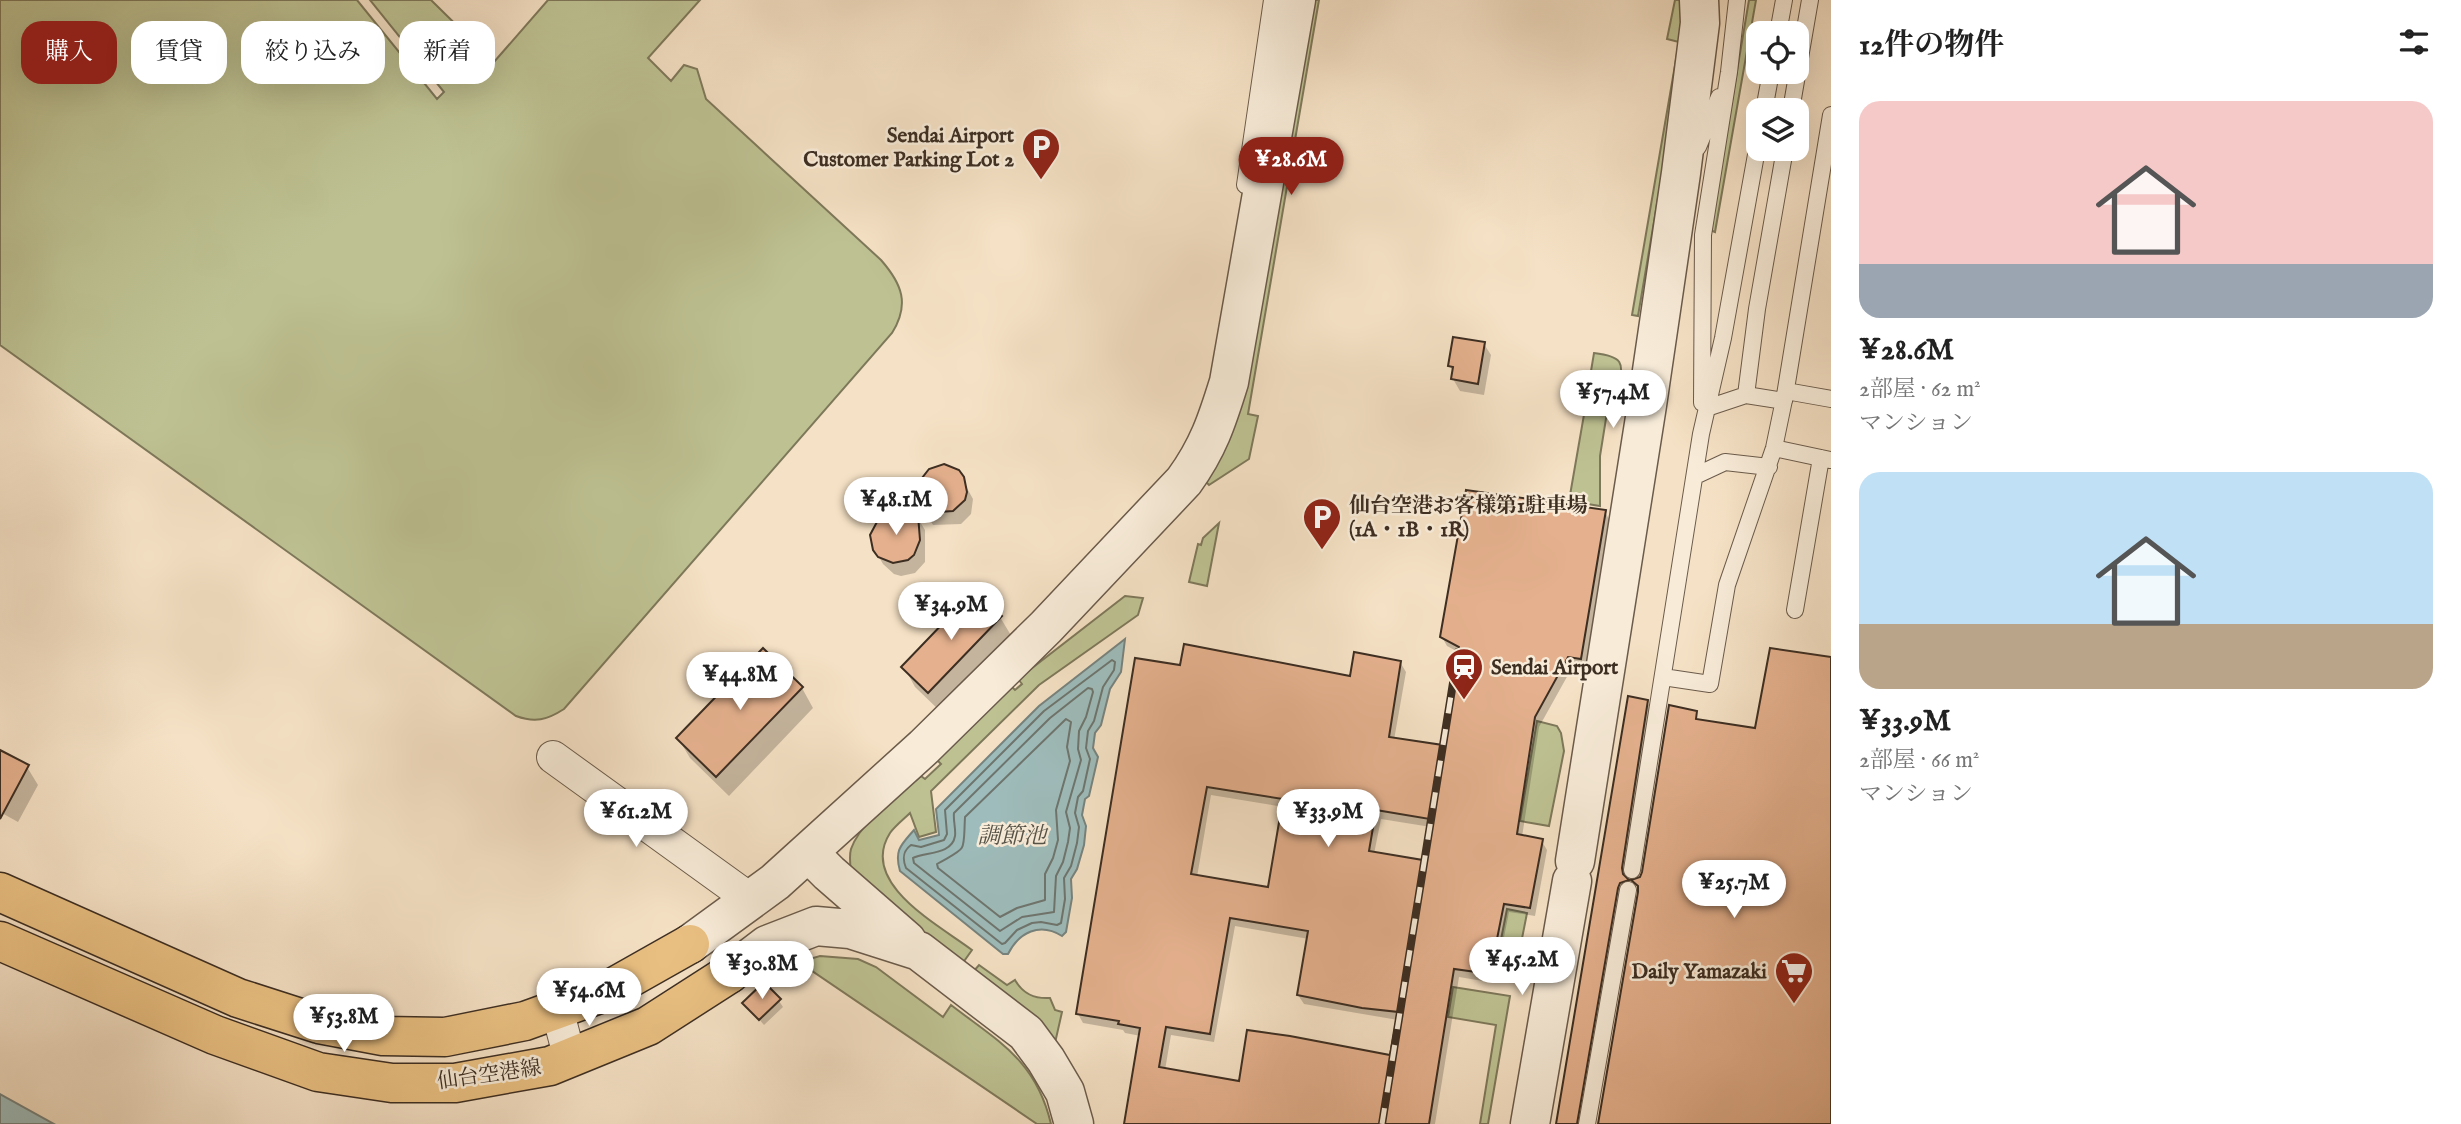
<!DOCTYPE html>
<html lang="ja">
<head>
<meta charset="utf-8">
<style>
	:root { --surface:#fff; --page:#f2f2f2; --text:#222; --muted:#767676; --accent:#8f2418 }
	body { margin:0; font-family:"IM FELL English","Noto Serif JP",serif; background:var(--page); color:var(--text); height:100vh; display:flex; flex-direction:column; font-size:26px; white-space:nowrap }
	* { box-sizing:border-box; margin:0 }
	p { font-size:23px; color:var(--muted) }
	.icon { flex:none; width:38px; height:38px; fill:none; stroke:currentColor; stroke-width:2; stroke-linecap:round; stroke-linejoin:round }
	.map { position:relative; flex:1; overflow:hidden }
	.sheet { display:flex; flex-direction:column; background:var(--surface); width:630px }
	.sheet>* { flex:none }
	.banner { position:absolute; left:21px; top:21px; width:665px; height:63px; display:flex; gap:14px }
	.fabs { position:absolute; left:1746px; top:21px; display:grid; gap:14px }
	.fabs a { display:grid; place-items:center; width:63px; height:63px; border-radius:14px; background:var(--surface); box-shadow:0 7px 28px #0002; font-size:35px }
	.price { position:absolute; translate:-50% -60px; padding:0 16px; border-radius:24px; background:#fff; color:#222; font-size:23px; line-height:46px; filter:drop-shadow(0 2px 4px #0008) }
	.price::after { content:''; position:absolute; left:50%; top:42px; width:21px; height:16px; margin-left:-10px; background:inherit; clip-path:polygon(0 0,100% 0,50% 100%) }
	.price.on { background:var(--accent); color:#fff }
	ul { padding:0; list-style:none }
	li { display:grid; align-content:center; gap:14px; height:371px; padding:0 28px }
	li span { display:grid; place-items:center; height:217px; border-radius:21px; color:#555 }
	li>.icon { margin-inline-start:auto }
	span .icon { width:126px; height:126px; fill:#fffc; stroke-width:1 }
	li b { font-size:30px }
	h2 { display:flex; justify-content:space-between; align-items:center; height:84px; padding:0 28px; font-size:30px }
	.tag { padding:0 24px; border-radius:21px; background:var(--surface); box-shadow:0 7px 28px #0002; font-size:24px; line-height:63px }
	.tag.on { background:var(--accent); color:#fff }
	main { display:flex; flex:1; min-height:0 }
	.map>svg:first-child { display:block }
</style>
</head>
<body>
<main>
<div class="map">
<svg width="1831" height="1124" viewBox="0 0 1831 1124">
	<rect width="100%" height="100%" fill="#f5e1c5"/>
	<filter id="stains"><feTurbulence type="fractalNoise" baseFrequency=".00286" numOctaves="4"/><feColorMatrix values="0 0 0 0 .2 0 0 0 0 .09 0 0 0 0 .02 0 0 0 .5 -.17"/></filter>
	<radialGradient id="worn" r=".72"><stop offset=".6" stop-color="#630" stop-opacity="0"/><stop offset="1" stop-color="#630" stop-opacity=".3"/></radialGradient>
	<path fill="#bec293" stroke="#7e785a" stroke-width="2" d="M0 0H357L437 99 444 92 370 0H431L494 62 548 0H700L648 58 671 81 684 65 697 69 706 99 881 260C902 284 910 304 892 333L564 709C547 720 535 723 516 716L0 345Z
		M1311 0H1319L1248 414 1258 416 1249 459 1209 485 1206 482Z
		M1675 0H1682V11L1674 104 1638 316 1632 315 1679 42 1667 39Z
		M1749 0H1756L1715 232 1710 230Z
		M1594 353C1628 357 1622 365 1618 394L1588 389Z
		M1586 403 1608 406 1600 456V506L1569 501Z
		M1219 523 1207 586 1189 582 1198 544 1201 545 1203 538Z
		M1125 596 1143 598 1138 615 1039 685 931 791 936 832 919 837 910 813C904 819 895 826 890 833 858 883 939 925 972 950L962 964 899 916 851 871C850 863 849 856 851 849 860 822 900 794 921 776L925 779 941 764 937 760 1012 687 1015 690 1022 684 1018 679Z
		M1537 721 1557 726 1561 733 1564 751 1549 826 1520 821Z
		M1507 909 1527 913 1514 979 1494 975Z
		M820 956 858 959 876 967 943 1017 951 1005C999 1042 1036 1060 1051 1124H1037L799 962Z
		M979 965 1007 985 1015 980C1023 994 1034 999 1050 998L1055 1010 1062 1012 1055 1043 973 972Z
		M1453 987 1510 996 1488 1124H1480L1496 1025 1448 1017Z"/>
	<path fill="#9ebcbb" stroke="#77837e" stroke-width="2" d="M1125 639 1121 672 1110 689 1101 725 1095 733 1093 748 1098 757 1089 796 1085 799 1082 815 1086 826 1084 845 1077 869 1071 879 1072 898 1066 932 1062 936C1040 922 1019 932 1008 954H1003L900 871C894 850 901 845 914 830L919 840 939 835 936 809 1039 706Z
		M0 1094 54 1124H0Z"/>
	<path fill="#0003" fill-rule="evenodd" d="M1484 344 1491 355 1484 395 1460 391 1453 379 1454 373 1450 366Z
		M958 472 973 499 971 514 961 524 933 525 926 512Z
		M1605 512 1610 521 1586 667 1573 666 1539 727 1522 837 1541 840 1547 850 1535 916 1509 912 1495 983 1459 977 1435 1124H1126L1141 1036 1125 1033 1123 1030 1083 1023 1078 1014 1182 667 1352 678 1400 662 1406 672 1394 740 1444 747 1460 653 1447 646 1442 637ZM1211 795 1284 807 1269 889 1197 877ZM1381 819 1431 827 1425 862 1374 854ZM1235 926 1309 939 1298 995 1304 1004 1398 1020 1392 1057 1240 1083 1165 1070 1171 1035 1214 1042Z
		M917 517 925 530V562L915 573 901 576 894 574 883 564 875 550Z
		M1000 617 1012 637 941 712 915 687 904 667Z
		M802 688 813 708 729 796 690 758 678 738Z
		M1647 702 1659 722 1632 889 1638 900 1631 902 1590 1124H1557Z
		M0 752 27 767 38 785 18 822 0 812Z
		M779 1001 783 1007 764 1025 745 1003Z"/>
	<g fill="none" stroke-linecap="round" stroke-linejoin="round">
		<path stroke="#6e756e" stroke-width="2" d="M1112 660 1115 662 1114 670 1103 687 1094 721 1088 731 1086 748 1090 759 1083 791 1078 797 1075 813 1079 827 1077 843 1071 866 1064 878 1065 899 1061 923 1057 925 1041 922 1032 923 1017 930 1005 943 1002 944 906 868C902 858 903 851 911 845L921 847 944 840 947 834 945 810 1044 711Z
			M1088 688 1092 689 1093 692 1086 717 1079 731 1078 749 1081 760 1066 812 1070 828 1068 842 1063 862 1056 876 1054 912 1022 917 1000 931 914 863 913 858C925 852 952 855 955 836 956 829 953 820 954 813L1050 718Z
			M1066 719 1071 722 1067 747 1070 761 1056 810 1058 840 1053 858 1045 874V900L1017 908 1000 917 938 868 937 864C968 846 963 854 965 817Z"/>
	</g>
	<path fill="#e4b08d" stroke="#3d2e22" stroke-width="2" fill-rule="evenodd" d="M1453 337 1485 342 1478 384 1451 379 1453 367 1448 366Z
		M944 464 959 470 964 477 967 492 965 500 953 511 924 513 918 490 919 482 929 469Z
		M1466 490 1606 510 1581 659 1568 657 1535 717 1517 834 1543 839 1530 908 1504 904 1490 974 1454 969 1429 1124H1124L1140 1028 1118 1024 1119 1021 1076 1014 1135 658 1180 665 1184 644 1350 676 1354 652 1401 661 1389 737 1443 745 1459 647 1440 637ZM1207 787 1283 799 1268 887 1191 874ZM1376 810 1430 819 1423 860 1369 851ZM1230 918 1308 931 1297 995 1362 1008 1398 1012 1390 1055 1290 1036 1247 1030 1239 1081 1159 1067 1166 1027 1210 1034Z
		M893 513 918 515 920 540 914 555 908 560 893 563 878 557 873 550 870 535 878 520Z
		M975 590 1002 616 928 693 901 667Z
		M763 648 803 687 716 777 676 738Z
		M1770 648 1831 657V1124H1598L1638 892V886L1631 880 1640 877 1642 872 1669 705 1697 711 1696 719 1755 728Z
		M1628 696 1648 700 1622 868 1623 874 1629 880 1620 883 1618 888 1577 1124H1556Z
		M0 750 29 765 0 819Z
		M764 982 781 999 759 1020 742 1003Z"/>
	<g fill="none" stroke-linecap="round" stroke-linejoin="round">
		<defs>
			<path id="service" d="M1778 33 1784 0
				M1764 110 1771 72
				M1791 110 1810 0
				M1698 147 1719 97
				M1245 185 1272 0
				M1786 391 1831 399
				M1746 395 1757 309 1785 149
				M1702 403 1703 235 1729 72 1737 0
				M1707 408 1746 395 1784 401
				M1774 448 1830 460
				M1695 476 1725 462 1769 467
				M1795 610 1821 458
				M1663 677 1710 684 1727 585 1774 448 1785 395 1831 115
				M1632 870 1701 434 1723 338 1759 138
				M1587 1124 1628 890"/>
			<path id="minor" d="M553 757 751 900
				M557 1009 570 1059"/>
			<path id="tertiary" d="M809 853 829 873 907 941
				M1575 861 1647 405 1681 173 1700 23 1699 0
				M690 944 775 882 924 747 1046 627 1184 481C1208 448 1217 421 1229 382L1296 0
				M729 974 767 945 816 926 850 929 919 951 1026 1033 1046 1060 1065 1092 1074 1124
				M1530 1124 1572 881"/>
			<path id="primary" d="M0 892 238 998 319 1024 383 1036 445 1037 525 1021 605 992 690 944
				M0 941 215 1035 318 1072 392 1083H455L550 1066 648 1026 729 974"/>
		</defs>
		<use href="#service" stroke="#6b5b4b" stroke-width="18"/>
		<use href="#minor" stroke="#6b5b4b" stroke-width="34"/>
		<use href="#tertiary" stroke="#6b5b4b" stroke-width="41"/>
		<use href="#primary" stroke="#3d2e22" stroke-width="41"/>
		<use href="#service" stroke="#f8ecd9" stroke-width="16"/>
		<use href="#minor" stroke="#f8ecd9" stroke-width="32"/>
		<use href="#tertiary" stroke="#f8ecd9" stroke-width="38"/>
		<use href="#primary" stroke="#eac082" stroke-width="38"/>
		<defs>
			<path id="rail" d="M1382 1124 1458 652"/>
		</defs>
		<use href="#rail" stroke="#3d2e22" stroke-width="8"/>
		<use href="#rail" stroke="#f8ecd9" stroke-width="5" stroke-dasharray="16" stroke-linecap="butt"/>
	</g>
	<defs>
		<symbol id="parking-pin" viewBox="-11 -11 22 30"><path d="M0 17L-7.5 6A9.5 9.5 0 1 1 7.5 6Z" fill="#8f2418" stroke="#f8ecd9"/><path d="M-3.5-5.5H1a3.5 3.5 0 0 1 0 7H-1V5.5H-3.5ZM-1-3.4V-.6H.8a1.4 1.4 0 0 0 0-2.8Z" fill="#fff"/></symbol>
		<symbol id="station-pin" viewBox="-11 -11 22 30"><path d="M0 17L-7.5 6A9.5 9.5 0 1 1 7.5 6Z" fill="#8f2418" stroke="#f8ecd9"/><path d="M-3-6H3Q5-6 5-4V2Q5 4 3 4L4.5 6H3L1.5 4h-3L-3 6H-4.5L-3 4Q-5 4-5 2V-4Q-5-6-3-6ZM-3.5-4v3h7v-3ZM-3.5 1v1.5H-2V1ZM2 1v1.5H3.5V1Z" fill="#fff"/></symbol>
		<symbol id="supermarket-pin" viewBox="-11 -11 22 30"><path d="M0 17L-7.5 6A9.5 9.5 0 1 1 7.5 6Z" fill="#8f2418" stroke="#f8ecd9"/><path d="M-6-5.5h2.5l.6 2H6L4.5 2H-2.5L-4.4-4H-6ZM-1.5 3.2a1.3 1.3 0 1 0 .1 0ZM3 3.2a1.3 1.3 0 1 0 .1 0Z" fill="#fff"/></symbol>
	</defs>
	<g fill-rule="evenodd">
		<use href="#parking-pin" x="1019" y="125" width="44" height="60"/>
		<use href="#parking-pin" x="1300" y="495" width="44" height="60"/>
		<use href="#station-pin" x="1442" y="645" width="44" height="60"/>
		<use href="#supermarket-pin" x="1772" y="949" width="44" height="60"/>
	</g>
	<g text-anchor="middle" stroke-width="5" stroke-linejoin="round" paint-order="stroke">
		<g font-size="21" font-weight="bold" fill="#3d2e22" stroke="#f8ecd9" text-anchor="end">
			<text x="1014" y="142">Sendai Airport<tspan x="1014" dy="24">Customer Parking Lot 2</tspan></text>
			<text x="1349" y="512" text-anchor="start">仙台空港お客様第1駐車場<tspan x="1349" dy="24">(1A・1B・1R)</tspan></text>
			<text x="1491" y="674" text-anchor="start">Sendai Airport</text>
			<text x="1767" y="978">Daily Yamazaki</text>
		</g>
		<g font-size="21" fill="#3d2e22" stroke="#f8ecd9">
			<text transform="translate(489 1074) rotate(-8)" y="7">仙台空港線</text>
		</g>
		<g font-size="23" font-style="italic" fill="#555248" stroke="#f8ecd9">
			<text x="1012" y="843">調節池</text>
		</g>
	</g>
	<rect width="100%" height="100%" filter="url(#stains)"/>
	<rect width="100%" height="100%" fill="url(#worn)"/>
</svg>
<div class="fabs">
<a><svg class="icon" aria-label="locate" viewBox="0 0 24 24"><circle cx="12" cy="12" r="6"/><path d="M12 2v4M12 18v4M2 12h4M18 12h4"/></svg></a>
<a><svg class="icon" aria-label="layers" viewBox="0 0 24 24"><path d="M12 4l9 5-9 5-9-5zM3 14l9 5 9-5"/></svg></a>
</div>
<b class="price on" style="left:1291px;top:197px">¥28.6M</b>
<b class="price" style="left:1613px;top:430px">¥57.4M</b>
<b class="price" style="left:896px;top:537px">¥48.1M</b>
<b class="price" style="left:951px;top:642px">¥34.9M</b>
<b class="price" style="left:740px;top:712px">¥44.8M</b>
<b class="price" style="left:636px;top:849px">¥61.2M</b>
<b class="price" style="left:1328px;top:849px">¥33.9M</b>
<b class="price" style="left:1734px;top:920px">¥25.7M</b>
<b class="price" style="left:1522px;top:997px">¥45.2M</b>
<b class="price" style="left:762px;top:1001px">¥30.8M</b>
<b class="price" style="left:589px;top:1028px">¥54.6M</b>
<b class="price" style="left:344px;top:1054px">¥53.8M</b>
<div class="banner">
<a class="tag on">購入</a>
<a class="tag">賃貸</a>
<a class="tag">絞り込み</a>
<a class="tag">新着</a>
</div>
</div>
<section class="sheet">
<h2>12件の物件<svg class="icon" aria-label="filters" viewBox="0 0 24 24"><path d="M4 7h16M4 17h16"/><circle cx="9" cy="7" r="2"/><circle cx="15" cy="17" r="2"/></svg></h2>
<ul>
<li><span style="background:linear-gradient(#f6c9c9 75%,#9aa5b1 0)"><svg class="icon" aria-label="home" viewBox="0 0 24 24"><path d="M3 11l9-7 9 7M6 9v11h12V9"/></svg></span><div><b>¥28.6M</b><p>2部屋 · 62 m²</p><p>マンション</p></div></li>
<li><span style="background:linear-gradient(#bfe0f5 70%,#b9a48a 0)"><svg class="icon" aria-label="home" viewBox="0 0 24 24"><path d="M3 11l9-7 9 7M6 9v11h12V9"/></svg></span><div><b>¥33.9M</b><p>2部屋 · 66 m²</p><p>マンション</p></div></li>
</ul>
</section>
</main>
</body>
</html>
